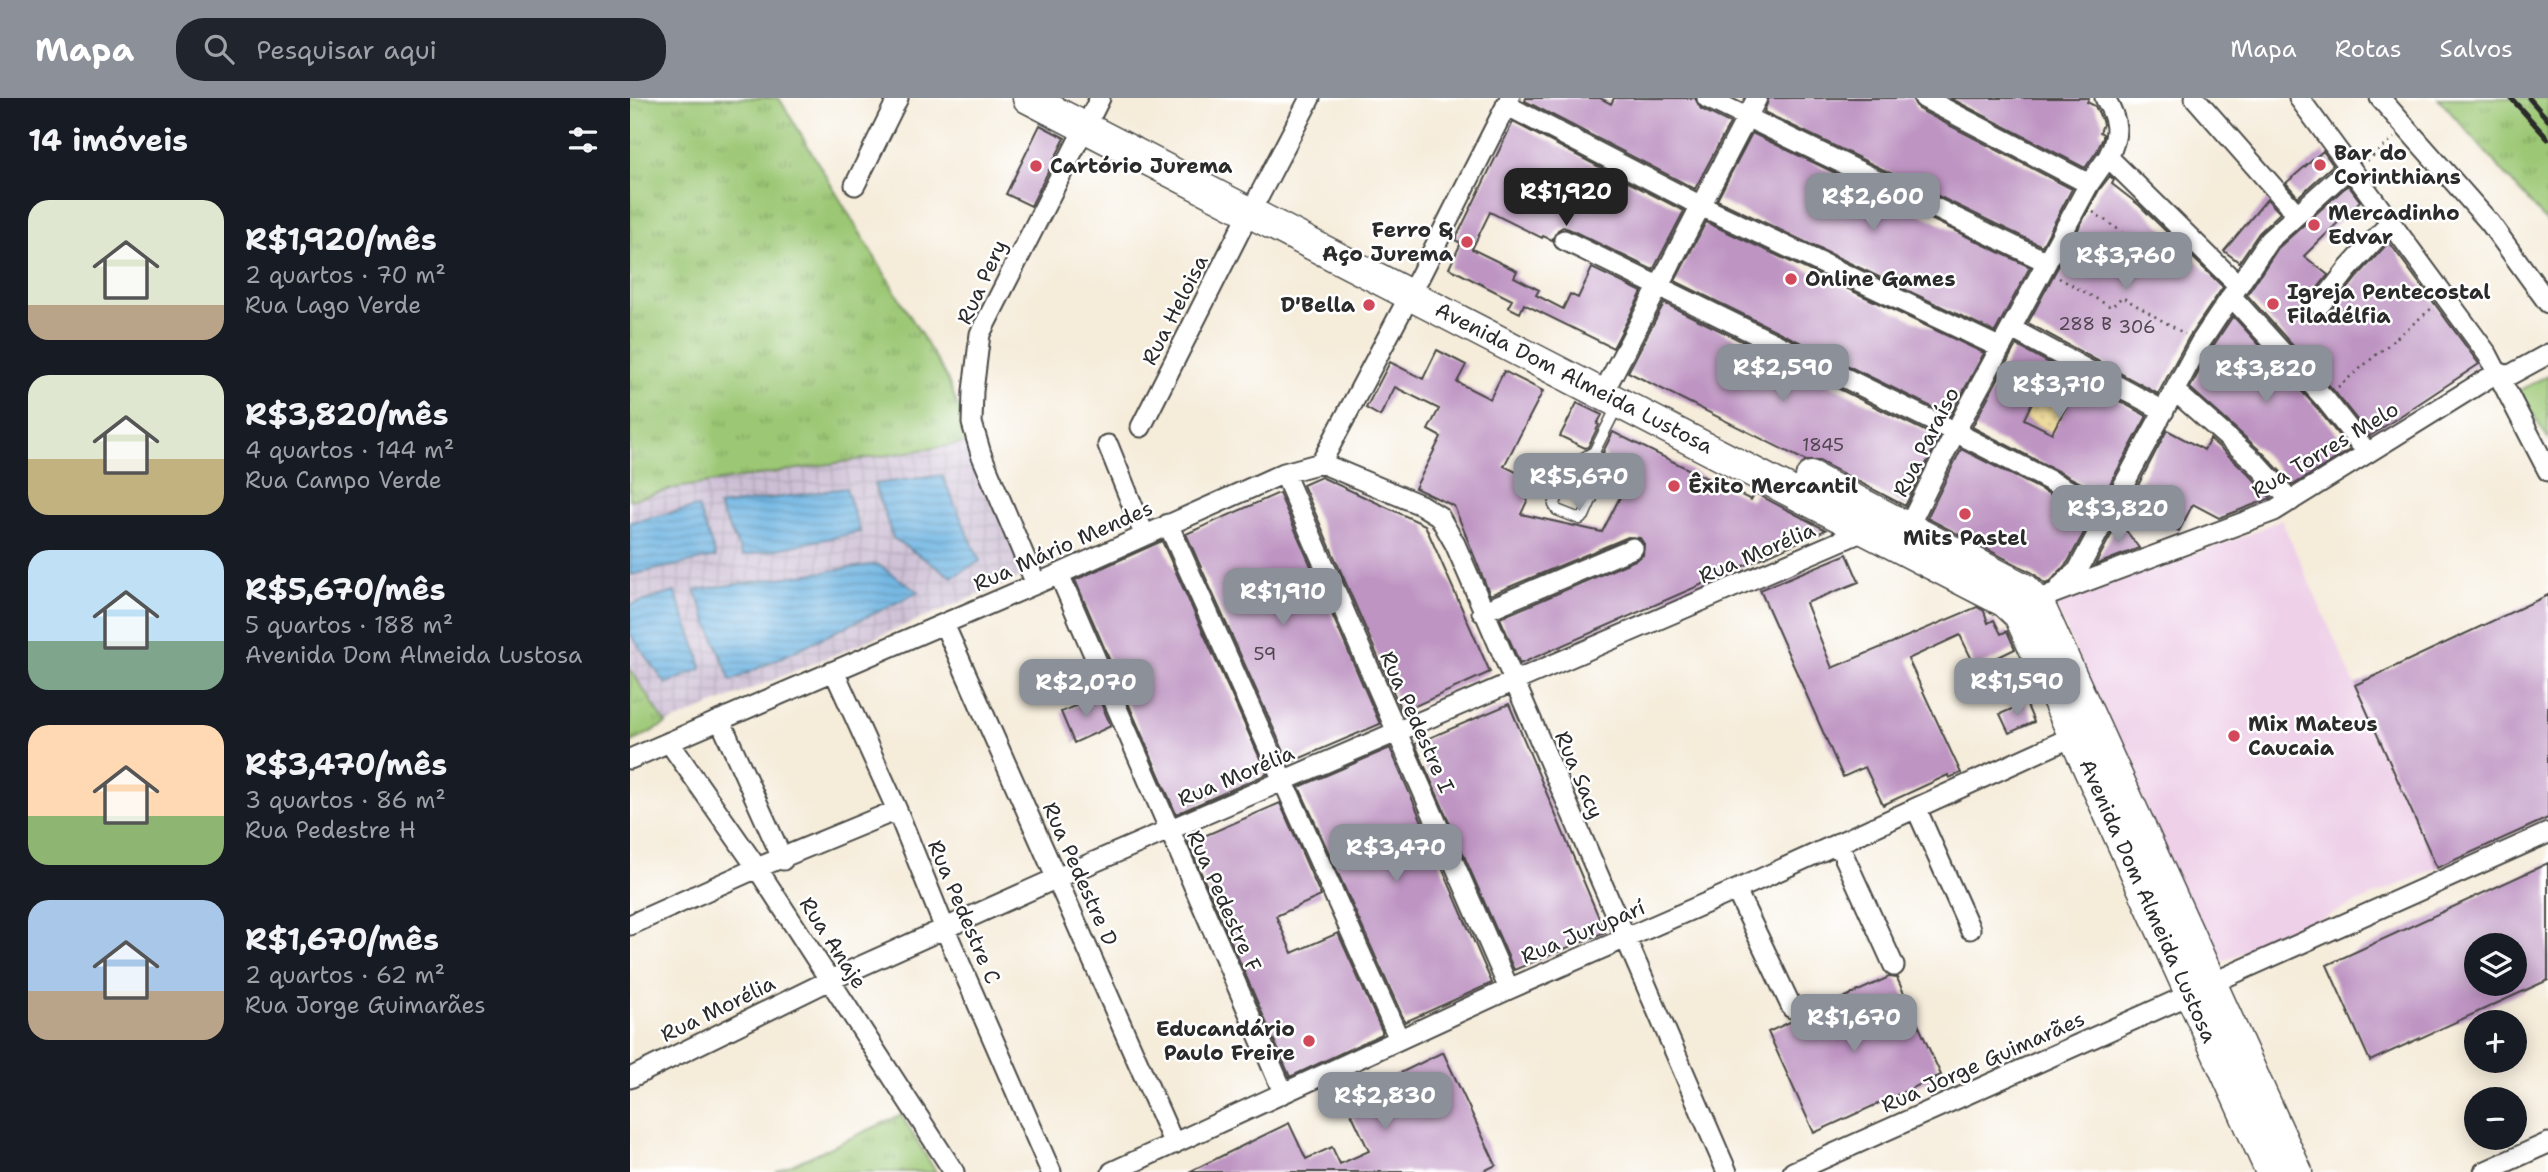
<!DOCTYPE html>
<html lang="pt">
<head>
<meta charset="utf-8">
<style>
	:root { --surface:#171b24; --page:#20242c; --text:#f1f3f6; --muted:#9ea1a6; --accent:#8c9099 }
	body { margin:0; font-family:"Shantell Sans",sans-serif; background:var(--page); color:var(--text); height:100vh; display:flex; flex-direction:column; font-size:26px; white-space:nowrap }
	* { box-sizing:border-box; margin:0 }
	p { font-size:23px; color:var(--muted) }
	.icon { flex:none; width:38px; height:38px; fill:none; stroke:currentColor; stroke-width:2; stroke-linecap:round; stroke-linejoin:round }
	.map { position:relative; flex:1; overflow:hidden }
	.side { display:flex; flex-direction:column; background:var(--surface); width:630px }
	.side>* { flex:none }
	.tools { position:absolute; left:1834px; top:835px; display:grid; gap:14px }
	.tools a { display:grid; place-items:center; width:63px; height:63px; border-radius:50%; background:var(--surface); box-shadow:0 4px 18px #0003; font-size:35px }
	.price { position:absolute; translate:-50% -60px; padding:0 16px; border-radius:14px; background:var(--accent); color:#fff; font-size:23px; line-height:46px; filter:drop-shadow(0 2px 4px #0008) }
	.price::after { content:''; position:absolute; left:50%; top:42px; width:21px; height:16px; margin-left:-10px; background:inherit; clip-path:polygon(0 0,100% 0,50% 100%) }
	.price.active { background:#222; color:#fff }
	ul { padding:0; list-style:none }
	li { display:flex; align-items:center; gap:21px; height:175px; padding:0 28px }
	li span { display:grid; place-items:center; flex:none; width:196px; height:140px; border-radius:21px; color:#555 }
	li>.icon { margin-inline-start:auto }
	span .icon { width:84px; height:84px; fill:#fffc; stroke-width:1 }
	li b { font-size:30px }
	h2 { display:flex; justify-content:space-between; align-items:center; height:84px; padding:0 28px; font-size:30px }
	header { display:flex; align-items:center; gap:42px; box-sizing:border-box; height:98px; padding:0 35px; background:var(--accent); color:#fff }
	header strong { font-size:33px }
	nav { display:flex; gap:38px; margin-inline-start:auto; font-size:24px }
	.search { width:490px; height:63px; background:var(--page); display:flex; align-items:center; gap:18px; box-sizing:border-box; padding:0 24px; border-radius:28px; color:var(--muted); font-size:26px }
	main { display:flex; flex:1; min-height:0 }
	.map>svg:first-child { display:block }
</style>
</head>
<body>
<header>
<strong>Mapa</strong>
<div class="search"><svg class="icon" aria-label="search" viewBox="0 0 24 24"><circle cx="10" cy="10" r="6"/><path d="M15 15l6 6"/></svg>Pesquisar aqui</div>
<nav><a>Mapa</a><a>Rotas</a><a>Salvos</a></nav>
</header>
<main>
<section class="side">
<h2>14 imóveis<svg class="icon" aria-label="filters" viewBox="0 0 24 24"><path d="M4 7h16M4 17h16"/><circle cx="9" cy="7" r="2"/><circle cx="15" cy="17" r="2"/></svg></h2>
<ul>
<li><span style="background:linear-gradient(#dfe7d0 75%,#b9a48a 0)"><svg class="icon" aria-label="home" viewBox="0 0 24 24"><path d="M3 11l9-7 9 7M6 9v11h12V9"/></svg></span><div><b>R$1,920/mês</b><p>2 quartos · 70 m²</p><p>Rua Lago Verde</p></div></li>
<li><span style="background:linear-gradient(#dfe7d0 60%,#c2b280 0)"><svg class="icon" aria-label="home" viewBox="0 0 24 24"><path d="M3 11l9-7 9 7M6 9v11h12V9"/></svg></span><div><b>R$3,820/mês</b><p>4 quartos · 144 m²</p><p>Rua Campo Verde</p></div></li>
<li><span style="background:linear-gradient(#bfe0f5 65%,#7fa58c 0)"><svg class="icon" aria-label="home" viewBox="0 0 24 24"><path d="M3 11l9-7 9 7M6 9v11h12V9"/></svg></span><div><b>R$5,670/mês</b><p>5 quartos · 188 m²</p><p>Avenida Dom Almeida Lustosa</p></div></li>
<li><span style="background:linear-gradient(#ffd9b3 65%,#8fb573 0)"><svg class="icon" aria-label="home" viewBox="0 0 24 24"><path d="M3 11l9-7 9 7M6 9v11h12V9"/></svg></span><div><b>R$3,470/mês</b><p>3 quartos · 86 m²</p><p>Rua Pedestre H</p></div></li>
<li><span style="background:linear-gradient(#a9c7e8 65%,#b9a48a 0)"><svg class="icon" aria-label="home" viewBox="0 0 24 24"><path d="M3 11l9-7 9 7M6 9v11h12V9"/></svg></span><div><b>R$1,670/mês</b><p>2 quartos · 62 m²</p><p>Rua Jorge Guimarães</p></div></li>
</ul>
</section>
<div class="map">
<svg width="1918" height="1074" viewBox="0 0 1918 1074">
	<defs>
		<pattern id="industrial-grid" width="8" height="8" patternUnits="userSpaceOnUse" patternTransform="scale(1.75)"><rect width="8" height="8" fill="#ccbed4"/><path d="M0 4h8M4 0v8" fill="none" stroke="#afa3b6"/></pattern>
		<pattern id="grass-tufts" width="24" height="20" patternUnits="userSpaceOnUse" patternTransform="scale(1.75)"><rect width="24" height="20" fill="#9cc875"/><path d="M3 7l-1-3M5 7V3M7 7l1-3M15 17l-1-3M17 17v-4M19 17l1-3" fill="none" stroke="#7fa360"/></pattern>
		<pattern id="sand-dots" width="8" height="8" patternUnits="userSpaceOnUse" patternTransform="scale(1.75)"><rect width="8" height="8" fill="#eeda9e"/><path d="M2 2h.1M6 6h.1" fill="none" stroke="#cb8" stroke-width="1.8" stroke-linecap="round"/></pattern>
		<pattern id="water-rules" width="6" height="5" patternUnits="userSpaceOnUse" patternTransform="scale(1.75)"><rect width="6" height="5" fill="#6ab2e1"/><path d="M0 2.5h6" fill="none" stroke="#5791b7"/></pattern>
	</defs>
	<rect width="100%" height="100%" fill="#fff"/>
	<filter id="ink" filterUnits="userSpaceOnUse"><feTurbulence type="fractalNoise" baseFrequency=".0143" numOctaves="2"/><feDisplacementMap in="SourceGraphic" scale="14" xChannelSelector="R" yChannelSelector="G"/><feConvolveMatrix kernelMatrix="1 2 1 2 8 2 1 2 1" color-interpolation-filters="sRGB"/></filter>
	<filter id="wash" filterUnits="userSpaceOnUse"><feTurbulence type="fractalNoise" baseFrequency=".00686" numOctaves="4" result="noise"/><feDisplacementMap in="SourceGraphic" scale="28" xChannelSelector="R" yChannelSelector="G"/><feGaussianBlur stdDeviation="1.57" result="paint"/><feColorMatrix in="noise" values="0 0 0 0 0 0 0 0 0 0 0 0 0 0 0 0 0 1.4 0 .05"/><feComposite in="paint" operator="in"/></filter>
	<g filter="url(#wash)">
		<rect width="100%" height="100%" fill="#f5ecda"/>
		<path fill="#eed0e8" d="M1651 421 1807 770 1584 867 1424 504 1618 437Z"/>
		<path fill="url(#industrial-grid)" d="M342 344 394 478 36 626 0 571V402L46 390Z"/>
		<path fill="url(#grass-tufts)" stroke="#647a50" stroke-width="2" d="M0 0H149L316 278 342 344 46 390 0 402Z
			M1808 0H1918V125Z
			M0 571 36 626 0 645Z
			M271 1017 306 1074H146Z"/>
		<path fill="url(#sand-dots)" stroke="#8c8264" stroke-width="2" d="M1398 289 1447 315 1422 336 1394 321Z"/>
		<path fill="#9cc875" stroke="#647a50" stroke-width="2" d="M1918 277V341L1889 293Z"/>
		<path fill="url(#water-rules)" stroke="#4a6e86" stroke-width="2" d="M312 377 350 463 322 479 263 440 244 386Z
			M216 390 230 434 113 458 88 408Z
			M68 409 86 459 0 477V424Z
			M247 466 289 494 101 583 65 492Z
			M45 494 69 558 71 571 36 586 0 536V507Z"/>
		<g id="blocks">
			<path fill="#be94c2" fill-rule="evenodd" d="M896 0H970L981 6 984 0H1065L1071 11 1100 25 1065 91 895 3Z
				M1139 0H1282L1288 11 1442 91 1412 148 1134 14Z
				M1320 0H1459L1457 4 1465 8 1471 20 1473 26 1470 34 1473 36V40L1467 53 1455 70Z
				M883 24 1054 113 1023 172 939 131 933 129 928 132 922 142 913 138 912 140 860 114 842 151 887 173 884 179 909 192 906 197 933 211 940 196 948 200 962 170 1012 194 983 250 894 206 890 215 878 209 882 202 819 170 831 145 825 142Z
				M410 27 435 40 401 108 376 96Z
				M1122 35 1400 169 1365 234 1087 102Z
				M1693 53 1703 67 1668 99 1656 85Z
				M1480 78 1484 82 1482 86 1509 107 1593 189 1559 239 1528 296 1398 225 1469 92Z
				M1718 87 1730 103 1674 158 1698 177 1680 200 1679 212 1688 219 1699 215 1727 179 1759 144 1849 266 1740 338 1704 293 1617 197 1648 150Z
				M1637 101 1650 115 1629 135 1609 164 1594 153Z
				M1076 124 1354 255 1320 318 1045 183Z
				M1034 205 1309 340 1275 408 1189 363H1176L998 274Z
				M1603 218 1686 309 1720 352 1663 387 1635 357 1560 290 1581 251Z
				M1386 247 1517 318 1474 397 1342 329ZM1407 294 1436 309 1422 335 1394 321Z
				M807 252 836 267 827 284 860 301 874 273 913 293 874 368 906 384 891 416 972 434 1003 374 977 361 973 354 983 334 1121 402 1125 395 1196 432 890 566 870 520 1008 461 1013 457 1014 446 1010 440 998 439 860 497 824 408 785 390 811 339 798 332 809 311 765 289 750 318 736 310 760 264 793 281Z
				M947 305 972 317 967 326 969 327 958 349 955 350 930 338Z
				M1537 332 1574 352 1580 341 1618 375 1641 400 1589 420 1563 406 1549 433 1521 420 1515 425 1493 416Z
				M1331 351 1463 418 1438 464 1420 484 1415 486 1403 475 1297 420Z
				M691 379 795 427 860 574 772 614 673 387Z
				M649 395 750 626 659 665 556 436Z
				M1489 423 1509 450 1465 467 1488 424Z
				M532 443 637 676 546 716 445 482Z
				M1217 456 1229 484 1176 505 1202 570 1347 509 1354 513 1358 525 1364 522 1371 536 1377 533 1385 551 1346 570 1330 537 1278 561 1331 675 1319 680 1318 677 1253 707 1235 669 1213 679 1130 492Z
				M1918 497V720L1807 770 1725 587Z
				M468 598 481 628 444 645 431 614Z
				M1396 605 1404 624 1379 635 1370 616Z
				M879 606 975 834 884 872 785 646Z
				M760 650 862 885 775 924 669 689Z
				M650 705 691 798 646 818 662 855 708 835 752 933V936L660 979 558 745Z
				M1918 765V882L1740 963 1697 867ZM1846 847H1885V886H1846Z
				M1259 879 1267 880 1311 977 1184 1035 1138 934Z
				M813 954 866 1067 852 1074H559L659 1025 676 1061 702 1049 710 1066 739 1053 715 1002Z"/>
		</g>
	</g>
	<g filter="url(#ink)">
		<use href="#blocks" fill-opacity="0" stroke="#494845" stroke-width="2"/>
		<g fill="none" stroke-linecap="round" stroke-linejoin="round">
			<defs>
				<path id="service" d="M964 354 975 371 954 418 950 421 927 412 924 407 944 365Z
					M964 354 988 307"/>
				<path id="minor" d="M1077 0 1417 164
					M1294 0 1459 86
					M1475 0C1488 22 1490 36 1478 59L1608 187
					M1565 0 1666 115
					M1669 0 1858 257 1918 373
					M1750 0 1860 125 1918 205
					M876 7 1071 108 1371 250
					M463 14 470 0
					M225 87 268 0
					M629 98 680 0
					M934 142 1325 334 1481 414
					M1601 198 1695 301 1737 354
					M1690 207 1718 171 1760 125
					M1382 231 1534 313
					M1545 293 1627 366 1661 403
					M973 295 1127 0
					M511 329 619 115
					M478 347 514 436
					M691 365 791 407 809 418 825 446 1097 1074
					M654 375 879 891
					M538 426 769 941
					M1278 430 1325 334 1459 86 1478 59
					M429 476 653 994
					M406 486 351 356 342 325 343 293 350 236 455 29
					M1431 488 1448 472 1570 245 1639 142 1720 69
					M1409 506 1422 496 1644 413 1868 274 1878 278 1918 256
					M852 514 1003 450
					M314 526 544 1046
					M204 573 267 712 315 831 421 1074
					M90 622 153 762
					M39 644 127 770 324 1074
					M0 661 429 476 654 375 691 365 790 178 880 0
					M1286 710 1340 831
					M1208 745 1264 868
					M1106 792 1162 910
					M0 827 127 770 267 712
					M1580 886 1918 735
					M0 980 200 882 427 780 1236 432
					M482 1074 879 891 1106 792 1444 638
					M1163 1074 1561 896
					M1854 1074 1918 1045"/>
				<path id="primary" d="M398 0 1375 504 1389 517 1641 1074
					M1181 379 1395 491 1409 506 1667 1074"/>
			</defs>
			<use href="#service" stroke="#494845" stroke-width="13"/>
			<use href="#minor" stroke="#494845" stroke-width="23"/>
			<use href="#primary" stroke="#494845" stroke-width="33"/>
			<path stroke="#494845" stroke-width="2.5" stroke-dasharray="2 5" stroke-linecap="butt" d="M1737 63 1764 40
				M1463 114 1492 134
				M1429 180 1481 209 1492 199 1555 236
				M1708 289 1802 210"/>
			<use href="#service" stroke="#fff" stroke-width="10"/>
			<use href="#minor" stroke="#fff" stroke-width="19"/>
			<use href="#primary" stroke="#fff" stroke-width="30"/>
			<path stroke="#2b2b2b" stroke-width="5" d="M1881 0 1918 41
				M1899 0 1918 22"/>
		</g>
	</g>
	<g fill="#d1495b" stroke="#fff" stroke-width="2.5">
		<circle cx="1690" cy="67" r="7"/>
		<circle cx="406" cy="68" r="7"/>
		<circle cx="1684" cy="127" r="7"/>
		<circle cx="837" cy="144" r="7"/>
		<circle cx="1161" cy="181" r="7"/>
		<circle cx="1643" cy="206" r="7"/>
		<circle cx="739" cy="207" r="7"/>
		<circle cx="1044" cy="388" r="7"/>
		<circle cx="1335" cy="416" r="7"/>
		<circle cx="1604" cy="638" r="7"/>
		<circle cx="679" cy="943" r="7"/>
	</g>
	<g text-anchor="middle" stroke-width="5" stroke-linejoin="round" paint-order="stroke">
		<g font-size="18" fill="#504551">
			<text x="1455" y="232">288 B</text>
			<text x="1507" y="235">306</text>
			<text x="1193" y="353">1845</text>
			<text x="635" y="562">59</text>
		</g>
		<g font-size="21" font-weight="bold" fill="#2b2b2b" stroke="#fff" text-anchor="start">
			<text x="1704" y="62">Bar do<tspan x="1704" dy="24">Corinthians</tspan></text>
			<text x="420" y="75">Cartório Jurema</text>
			<text x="1698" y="122">Mercadinho<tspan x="1698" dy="24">Edvar</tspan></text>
			<text x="823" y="139" text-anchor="end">Ferro &amp;<tspan x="823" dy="24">Aço Jurema</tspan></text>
			<text x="1175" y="188">Online Games</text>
			<text x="1657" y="201">Igreja Pentecostal<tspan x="1657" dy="24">Filadélfia</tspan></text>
			<text x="725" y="214" text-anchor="end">D'Bella</text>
			<text x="1058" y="395">Êxito Mercantil</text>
			<text x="1335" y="447" text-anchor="middle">Mits Pastel</text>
			<text x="1618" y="633">Mix Mateus<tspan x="1618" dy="24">Caucaia</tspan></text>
			<text x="665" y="938" text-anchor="end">Educandário<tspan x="665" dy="24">Paulo Freire</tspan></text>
		</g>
		<g font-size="21" fill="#2b2b2b" stroke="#fff">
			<text transform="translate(352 184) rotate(-65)" y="7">Rua Pery</text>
			<text transform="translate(545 212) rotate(-63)" y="7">Rua Heloisa</text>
			<text transform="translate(944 280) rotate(27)" y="7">Avenida Dom Almeida Lustosa</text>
			<text transform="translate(1296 344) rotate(-63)" y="7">Rua Paraíso</text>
			<text transform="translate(1695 352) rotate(-31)" y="7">Rua Torres Melo</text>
			<text transform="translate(433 448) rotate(-24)" y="7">Rua Mário Mendes</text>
			<text transform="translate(1127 455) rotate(-23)" y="7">Rua Morélia</text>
			<text transform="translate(787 624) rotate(66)" y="7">Rua Pedestre I</text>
			<text transform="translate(949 677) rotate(67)" y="7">Rua Sacy</text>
			<text transform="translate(606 678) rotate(-23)" y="7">Rua Morélia</text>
			<text transform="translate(450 776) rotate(66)" y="7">Rua Pedestre D</text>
			<text transform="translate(594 803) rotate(66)" y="7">Rua Pedestre F</text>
			<text transform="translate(1518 803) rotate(66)" y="7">Avenida Dom Almeida Lustosa</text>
			<text transform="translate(334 814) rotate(67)" y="7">Rua Pedestre C</text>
			<text transform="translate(953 834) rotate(-23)" y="7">Rua Juruparí</text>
			<text transform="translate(203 845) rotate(57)" y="7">Rua Anaje</text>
			<text transform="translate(88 911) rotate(-26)" y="7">Rua Morélia</text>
			<text transform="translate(1353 964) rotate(-24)" y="7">Rua Jorge Guimarães</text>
		</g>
	</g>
</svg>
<div class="tools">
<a><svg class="icon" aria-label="layers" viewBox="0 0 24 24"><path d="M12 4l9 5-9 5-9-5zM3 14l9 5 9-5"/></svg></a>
<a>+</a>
<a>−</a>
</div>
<b class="price active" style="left:936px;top:130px">R$1,920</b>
<b class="price" style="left:1243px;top:135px">R$2,600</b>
<b class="price" style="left:1496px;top:194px">R$3,760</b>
<b class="price" style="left:1153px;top:306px">R$2,590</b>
<b class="price" style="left:1636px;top:307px">R$3,820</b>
<b class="price" style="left:1429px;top:323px">R$3,710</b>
<b class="price" style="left:949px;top:415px">R$5,670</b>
<b class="price" style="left:1488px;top:447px">R$3,820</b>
<b class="price" style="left:653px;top:530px">R$1,910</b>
<b class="price" style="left:1387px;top:620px">R$1,590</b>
<b class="price" style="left:456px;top:621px">R$2,070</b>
<b class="price" style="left:766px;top:786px">R$3,470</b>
<b class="price" style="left:1224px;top:956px">R$1,670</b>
<b class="price" style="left:755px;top:1034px">R$2,830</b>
</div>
</main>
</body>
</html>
